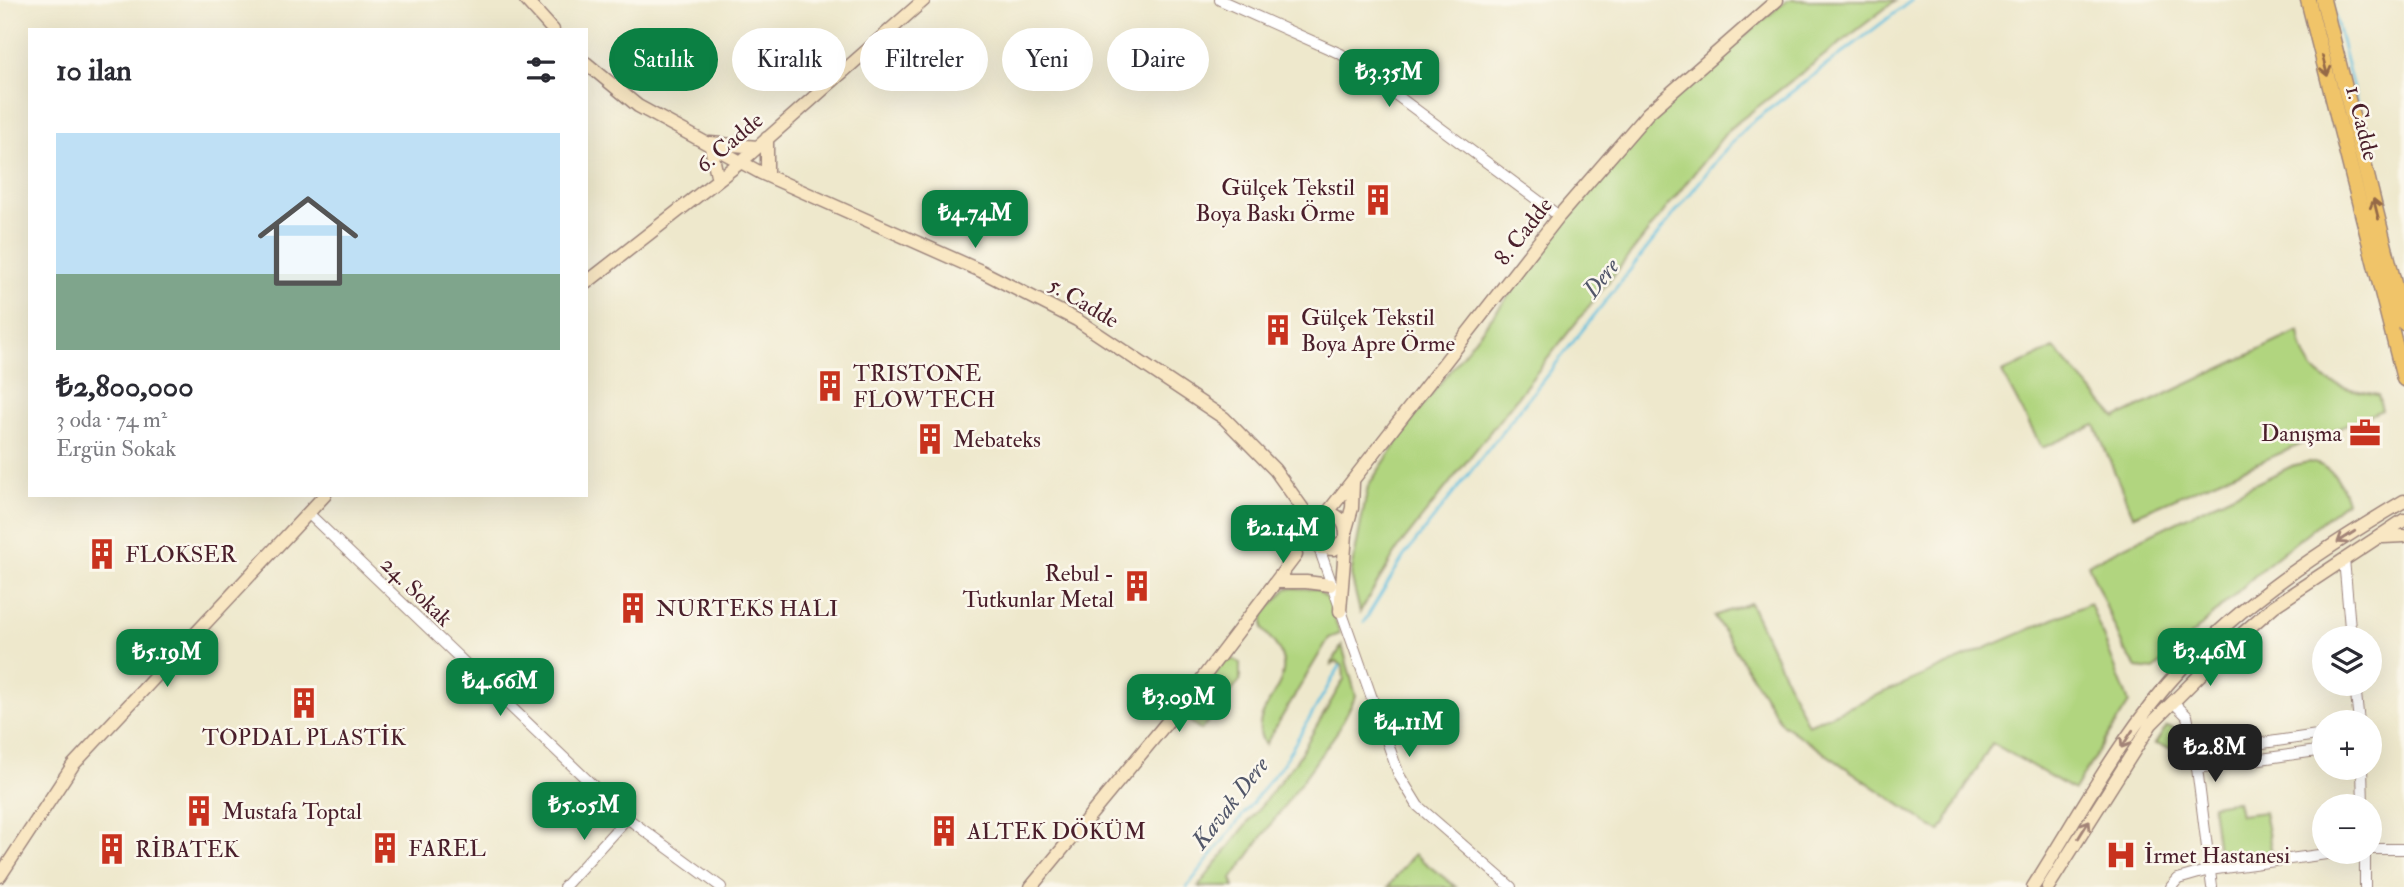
<!DOCTYPE html>
<html lang="tr">
<head>
<meta charset="utf-8">
<style>
	:root { --surface:#fff; --page:#f2f2f3; --text:#2b2b33; --muted:#7c7c81; --accent:#0b8043 }
	body { margin:0; font-family:"IM FELL Double Pica",serif; background:var(--page); color:var(--text); height:100vh; display:flex; flex-direction:column; font-size:26px; white-space:nowrap }
	* { box-sizing:border-box; margin:0 }
	p { font-size:23px; color:var(--muted) }
	.icon { flex:none; width:38px; height:38px; fill:none; stroke:currentColor; stroke-width:2; stroke-linecap:round; stroke-linejoin:round }
	.map { position:relative; flex:1; overflow:hidden }
	.details { position:absolute; left:28px; top:28px; width:560px; height:469px; display:flex; flex-direction:column; background:var(--surface); border-radius:0px; box-shadow:0 7px 28px #0002 }
	.details>* { flex:none }
	.top-card { position:absolute; left:609px; top:28px; width:665px; height:63px; display:flex; gap:14px }
	.buttons { position:absolute; left:2312px; top:626px; display:grid; gap:14px }
	.buttons a { display:grid; place-items:center; width:70px; height:70px; border-radius:50%; background:var(--surface); box-shadow:0 7px 28px #0002; font-size:35px }
	.price { position:absolute; translate:-50% -60px; padding:0 16px; border-radius:14px; background:var(--accent); color:#fff; font-size:23px; line-height:46px; filter:drop-shadow(0 2px 4px #0008) }
	.price::after { content:''; position:absolute; left:50%; top:42px; width:21px; height:16px; margin-left:-10px; background:inherit; clip-path:polygon(0 0,100% 0,50% 100%) }
	.price.selected { background:#222; color:#fff }
	ul { padding:0; list-style:none }
	li { display:grid; align-content:center; gap:14px; height:371px; padding:0 28px }
	li span { display:grid; place-items:center; height:217px; border-radius:0px; color:#555 }
	li>.icon { margin-inline-start:auto }
	span .icon { width:126px; height:126px; fill:#fffc; stroke-width:1 }
	li b { font-size:30px }
	h2 { display:flex; justify-content:space-between; align-items:center; height:84px; padding:0 28px; font-size:30px }
	.chip { padding:0 24px; border-radius:32px; background:var(--surface); box-shadow:0 7px 28px #0002; font-size:24px; line-height:63px }
	.chip.selected { background:var(--accent); color:#fff }
	.map>svg:first-child { display:block }
</style>
</head>
<body>
<div class="map">
<svg width="2404" height="887" viewBox="0 0 2404 887">
	<rect width="100%" height="100%" fill="#fbf7ec"/>
	<filter id="ink" filterUnits="userSpaceOnUse"><feTurbulence type="fractalNoise" baseFrequency=".0143" numOctaves="2"/><feDisplacementMap in="SourceGraphic" scale="14" xChannelSelector="R" yChannelSelector="G"/><feConvolveMatrix kernelMatrix="1 2 1 2 8 2 1 2 1" color-interpolation-filters="sRGB"/></filter>
	<filter id="wash" filterUnits="userSpaceOnUse"><feTurbulence type="fractalNoise" baseFrequency=".00686" numOctaves="4" result="noise"/><feDisplacementMap in="SourceGraphic" scale="28" xChannelSelector="R" yChannelSelector="G"/><feGaussianBlur stdDeviation="1.57" result="paint"/><feColorMatrix in="noise" values="0 0 0 0 0 0 0 0 0 0 0 0 0 0 0 0 0 1.4 0 .05"/><feComposite in="paint" operator="in"/></filter>
	<g filter="url(#wash)">
		<rect width="100%" height="100%" fill="#eee8cc"/>
		<path fill="#b1d57f" stroke="#7e7a55" stroke-width="2" d="M1787 0H1896L1729 129 1399 547 1360 612 1351 575 1368 486 1420 409 1649 116Z
			M2299 331C2305 383 2335 386 2378 395L2382 410 2133 516 2095 425 2042 448 2002 373 2054 348 2116 418Z
			M2309 462C2333 466 2340 479 2347 501L2262 569 2154 670 2137 668 2124 649 2088 564 2294 465Z
			M1287 588 1317 589 1328 599 1340 634 1329 638 1265 745C1243 710 1297 688 1280 652 1276 644 1268 636 1263 629V615Z
			M1750 603 1808 725 2090 603 2129 703 2074 790 1992 743 1940 832 1782 724 1714 616Z
			M1342 645 1356 696 1337 732 1232 879 1234 887H1198L1298 758 1344 679 1343 666 1337 662 1331 665Z
			M1233 659 1240 663V681L1201 730 1181 714 1224 663Z
			M2167 726 2174 728 2177 750 2155 744Z
			M2324 741V746L2207 764 2203 759Z
			M2237 801 2240 815 2264 812 2272 853 2219 861 2212 805Z
			M1414 854 1456 887H1388Z"/>
		<g fill="none" stroke-linecap="round" stroke-linejoin="round">
			<path stroke="#60bede" stroke-width="2.5" d="M2331 0 2386 221
				M1364 622 1404 556 1724 151 1751 123 1912 0
				M1187 887 1284 762 1340 666"/>
		</g>
	</g>
	<g filter="url(#ink)">
		<g fill="none" stroke-linecap="round" stroke-linejoin="round">
			<defs>
				<path id="street" d="M1220 0 1341 54 1559 216
					M308 513 627 818 721 887
					M1319 548 1399 775 1418 806 1511 887
					M2344 559 2351 639
					M2355 684 2359 723
					M2173 702 2187 716 2197 768 2212 887
					M2195 753 2324 734
					M2197 768 2324 750
					M2362 768 2363 807
					M2370 849H2404
					M2365 852V887
					M564 887 627 818
					M2171 887 2178 879 2209 870 2341 852"/>
				<path id="secondary" d="M526 0 553 30
					M586 63 638 106 761 173 981 271 1077 320 1224 418 1275 470 1303 509
					M767 138V175
					M718 180 710 143 758 147
					M586 283 742 161 924 0
					M1328 512 1559 216 1648 113 1777 0
					M1346 529 1352 508 1353 482
					M2383 537 2404 536
					M1276 582H1306L1330 585
					M1340 611 1346 534C1345 506 1308 507 1308 535L1319 548 1334 549 1345 539
					M0 876 73 765 325 495
					M1031 887 1192 692 1296 555
					M2033 887C2080 813 2123 731 2183 667 2246 599 2325 548 2404 501
					M2048 887 2151 724 2234 641 2274 606 2404 520"/>
				<path id="primary" d="M2308 0 2404 379
					M2323 0 2404 323"/>
			</defs>
			<use href="#street" stroke="#9c847c" stroke-width="12"/>
			<use href="#secondary" stroke="#9c847c" stroke-width="15"/>
			<use href="#primary" stroke="#9c847c" stroke-width="17"/>
			<use href="#street" stroke="#fff" stroke-width="10"/>
			<use href="#secondary" stroke="#f9e7c3" stroke-width="12"/>
			<use href="#primary" stroke="#f0c469" stroke-width="14"/>
		</g>
		<defs><path id="oneway-shaft" d="M-6 0H5M1.5-3L5.5 0L1.5 3" fill="none" stroke-width="1.6" stroke-linecap="round" stroke-linejoin="round" transform="scale(1.75)"/></defs>
		<g stroke="#956947">
			<use href="#oneway-shaft" transform="translate(2325 66) rotate(76)"/>
			<use href="#oneway-shaft" transform="translate(2376 209) rotate(-104)"/>
		</g>
		<g stroke="#a28377">
			<use href="#oneway-shaft" transform="translate(2346 537) rotate(147)"/>
			<use href="#oneway-shaft" transform="translate(2127 739) rotate(123)"/>
			<use href="#oneway-shaft" transform="translate(2084 829) rotate(-58)"/>
		</g>
	</g>
	<defs>
		<symbol id="building-bare" viewBox="-9 -9 18 18"><path d="M-4-6H4V6H1V3H-1V6H-4ZM-2.5-4.3h1.7v1.8h-1.7ZM.8-4.3h1.7v1.8H.8ZM-2.5-1h1.7V.8h-1.7ZM.8-1h1.7V.8H.8Z" fill="#c8321e" stroke="#fbf7ec" stroke-width="2.5" paint-order="stroke"/></symbol>
		<symbol id="office-bare" viewBox="-9 -9 18 18"><path d="M-6-3h4V-5.5h4V-3h4V5H-6ZM-1-4.5V-3h2v-1.5ZM-6 0V1H6V0Z" fill="#c8321e" stroke="#fbf7ec" stroke-width="2.5" paint-order="stroke"/></symbol>
		<symbol id="hospital-bare" viewBox="-9 -9 18 18"><path d="M-5-5h3v3.5h4V-5h3V5h-3V1.5h-4V5h-3Z" fill="#c8321e" stroke="#fbf7ec" stroke-width="2.5" paint-order="stroke"/></symbol>
	</defs>
	<g fill-rule="evenodd">
		<use href="#building-bare" x="1356" y="178" width="44" height="44"/>
		<use href="#building-bare" x="1256" y="308" width="44" height="44"/>
		<use href="#building-bare" x="808" y="364" width="44" height="44"/>
		<use href="#office-bare" x="2343" y="411" width="44" height="44"/>
		<use href="#building-bare" x="908" y="417" width="44" height="44"/>
		<use href="#building-bare" x="80" y="532" width="44" height="44"/>
		<use href="#building-bare" x="1115" y="564" width="44" height="44"/>
		<use href="#building-bare" x="611" y="586" width="44" height="44"/>
		<use href="#building-bare" x="282" y="681" width="44" height="44"/>
		<use href="#building-bare" x="177" y="789" width="44" height="44"/>
		<use href="#building-bare" x="922" y="809" width="44" height="44"/>
		<use href="#building-bare" x="363" y="826" width="44" height="44"/>
		<use href="#building-bare" x="90" y="827" width="44" height="44"/>
		<use href="#hospital-bare" x="2099" y="833" width="44" height="44"/>
	</g>
	<g text-anchor="middle" stroke-width="5" stroke-linejoin="round" paint-order="stroke">
		<g font-size="23" fill="#4a1f2b" stroke="#fbf7ec">
			<text transform="translate(2363 123) rotate(76)" y="8">1. Cadde</text>
			<text transform="translate(729 142) rotate(-40)" y="8">6. Cadde</text>
			<text transform="translate(1523 231) rotate(-52)" y="8">8. Cadde</text>
			<text transform="translate(1084 302) rotate(31)" y="8">5. Cadde</text>
			<text transform="translate(417 591) rotate(44)" y="8">24. Sokak</text>
		</g>
		<g font-size="23" fill="#4a1f2b" stroke="#fbf7ec" text-anchor="start">
			<text x="1355" y="195" text-anchor="end">Gülçek Tekstil<tspan x="1355" dy="26">Boya Baskı Örme</tspan></text>
			<text x="1301" y="325">Gülçek Tekstil<tspan x="1301" dy="26">Boya Apre Örme</tspan></text>
			<text x="853" y="381">TRISTONE<tspan x="853" dy="26">FLOWTECH</tspan></text>
			<text x="2342" y="441" text-anchor="end">Danışma</text>
			<text x="953" y="447">Mebateks</text>
			<text x="125" y="562">FLOKSER</text>
			<text x="1114" y="581" text-anchor="end">Rebul -<tspan x="1114" dy="26">Tutkunlar Metal</tspan></text>
			<text x="656" y="616">NURTEKS HALI</text>
			<text x="304" y="745" text-anchor="middle">TOPDAL PLASTİK</text>
			<text x="222" y="819">Mustafa Toptal</text>
			<text x="967" y="839">ALTEK DÖKÜM</text>
			<text x="408" y="856">FAREL</text>
			<text x="135" y="857">RİBATEK</text>
			<text x="2144" y="863">İrmet Hastanesi</text>
		</g>
		<g font-size="24" font-style="italic" fill="#52576a" stroke="#fbf7ec">
			<text transform="translate(1601 278) rotate(-52)" y="8">Dere</text>
			<text transform="translate(1230 803) rotate(-52)" y="8">Kavak Dere</text>
		</g>
	</g>
</svg>
<div class="buttons">
<a><svg class="icon" aria-label="layers" viewBox="0 0 24 24"><path d="M12 4l9 5-9 5-9-5zM3 14l9 5 9-5"/></svg></a>
<a>+</a>
<a>−</a>
</div>
<b class="price" style="left:1389px;top:109px">₺3.35M</b>
<b class="price" style="left:975px;top:250px">₺4.74M</b>
<b class="price" style="left:1283px;top:565px">₺2.14M</b>
<b class="price" style="left:2210px;top:688px">₺3.46M</b>
<b class="price" style="left:167px;top:689px">₺5.19M</b>
<b class="price" style="left:500px;top:718px">₺4.66M</b>
<b class="price" style="left:1179px;top:734px">₺3.09M</b>
<b class="price" style="left:1409px;top:759px">₺4.11M</b>
<b class="price selected" style="left:2215px;top:784px">₺2.8M</b>
<b class="price" style="left:584px;top:842px">₺5.05M</b>
<div class="top-card">
<a class="chip selected">Satılık</a>
<a class="chip">Kiralık</a>
<a class="chip">Filtreler</a>
<a class="chip">Yeni</a>
<a class="chip">Daire</a>
</div>
<section class="details">
<h2>10 ilan<svg class="icon" aria-label="filters" viewBox="0 0 24 24"><path d="M4 7h16M4 17h16"/><circle cx="9" cy="7" r="2"/><circle cx="15" cy="17" r="2"/></svg></h2>
<ul>
<li><span style="background:linear-gradient(#bfe0f5 65%,#7fa58c 0)"><svg class="icon" aria-label="home" viewBox="0 0 24 24"><path d="M3 11l9-7 9 7M6 9v11h12V9"/></svg></span><div><b>₺2,800,000</b><p>3 oda · 74 m²</p><p>Ergün Sokak</p></div></li>
</ul>
</section>
</div>
</body>
</html>
